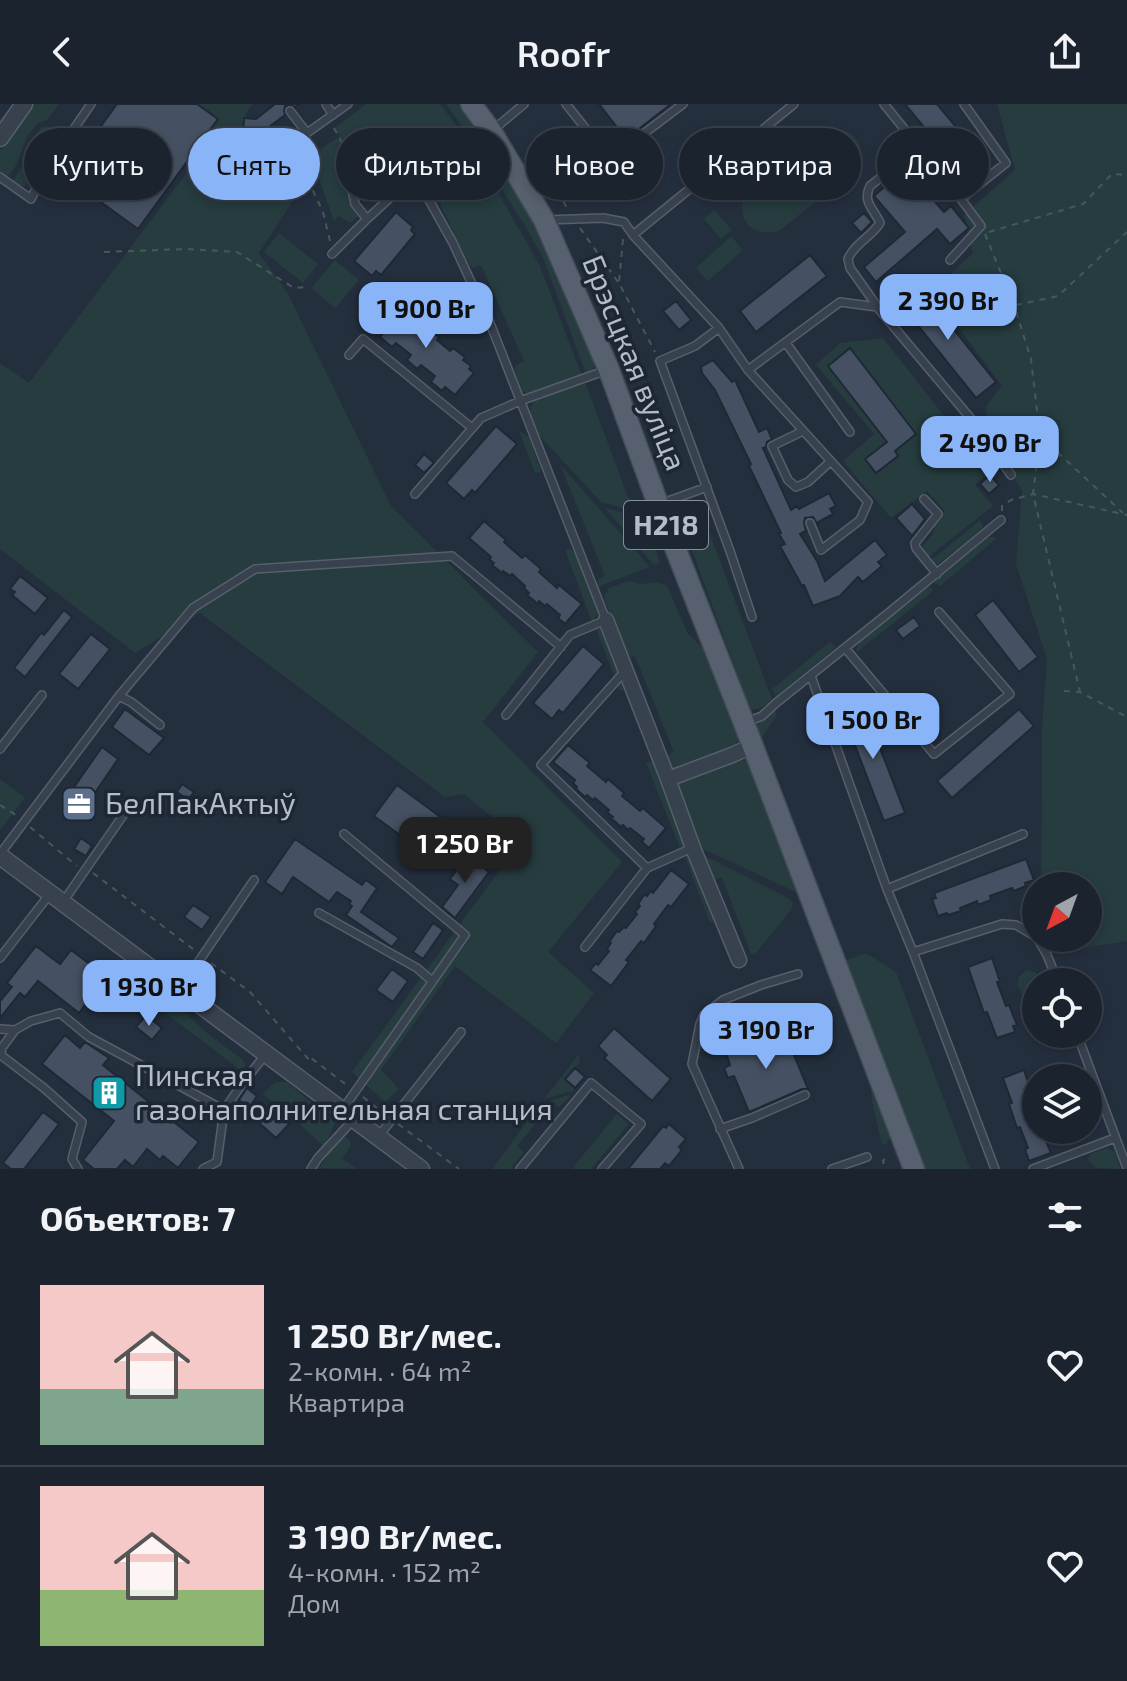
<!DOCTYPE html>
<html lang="ru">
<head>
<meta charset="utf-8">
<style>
	:root { --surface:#1b232e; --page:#242b36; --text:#f1f3f6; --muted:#a0a4aa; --line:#39404a; --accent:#8ab4f8 }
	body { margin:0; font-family:"Exo 2",sans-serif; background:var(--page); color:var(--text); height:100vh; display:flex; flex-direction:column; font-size:30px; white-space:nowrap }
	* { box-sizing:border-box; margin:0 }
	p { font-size:26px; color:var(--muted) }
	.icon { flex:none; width:44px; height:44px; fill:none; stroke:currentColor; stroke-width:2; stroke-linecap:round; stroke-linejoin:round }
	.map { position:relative; height:1065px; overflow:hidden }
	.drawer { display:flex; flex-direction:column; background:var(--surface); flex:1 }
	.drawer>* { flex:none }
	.hud { position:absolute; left:24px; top:24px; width:1080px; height:72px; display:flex; gap:16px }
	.needle { width:52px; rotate:221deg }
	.buttons { position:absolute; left:1022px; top:768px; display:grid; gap:16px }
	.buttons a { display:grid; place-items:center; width:80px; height:80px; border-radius:50%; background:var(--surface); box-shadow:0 4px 12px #0003,0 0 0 2px var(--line); font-size:40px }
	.price { position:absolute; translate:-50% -68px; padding:0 18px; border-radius:16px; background:var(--accent); color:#111; font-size:26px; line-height:52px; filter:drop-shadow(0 2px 4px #0008) }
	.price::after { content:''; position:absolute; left:50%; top:48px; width:24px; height:18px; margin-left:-12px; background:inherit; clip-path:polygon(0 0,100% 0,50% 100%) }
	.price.active { background:#222; color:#fff }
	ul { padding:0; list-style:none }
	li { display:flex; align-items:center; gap:24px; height:200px; padding:0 40px }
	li+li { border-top:2px solid var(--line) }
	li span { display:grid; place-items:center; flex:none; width:224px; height:160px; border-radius:0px; color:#555 }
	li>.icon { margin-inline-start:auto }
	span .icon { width:96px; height:96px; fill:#fffc; stroke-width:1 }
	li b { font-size:34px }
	h2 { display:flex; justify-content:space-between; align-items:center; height:96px; padding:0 40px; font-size:34px }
	.pill { padding:0 28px; border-radius:36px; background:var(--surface); box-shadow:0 4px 12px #0003,0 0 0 2px var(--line); font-size:28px; line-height:72px }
	.pill.active { background:var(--accent); color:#111 }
	header { display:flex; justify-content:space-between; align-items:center; height:104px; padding:0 40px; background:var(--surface); font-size:36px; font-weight:600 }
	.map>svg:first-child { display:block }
</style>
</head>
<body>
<header><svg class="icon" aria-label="back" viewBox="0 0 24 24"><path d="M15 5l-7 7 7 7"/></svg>Roofr<svg class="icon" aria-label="share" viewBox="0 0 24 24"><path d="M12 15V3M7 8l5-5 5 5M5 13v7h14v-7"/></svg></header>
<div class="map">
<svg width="1127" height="1065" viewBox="0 0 1127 1065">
	<rect width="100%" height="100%" fill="#242f3e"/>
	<path fill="#263c3f" d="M33 0H59L47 16 38 19 27 33 16 62 7 73 0 67V47Z
		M197 0H254C242 9 244 22 243 36 274 39 279 39 301 63L298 77 270 69 242 55 221 37 211 35 206 30 217 15Z
		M366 0H440L457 22 484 66 441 91C397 0 318 67 359 112L350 119 338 112 334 117 311 52 340 32 335 24Z
		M446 0H458L523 94 532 109 595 259 593 265 586 270 544 156 526 123 460 20Z
		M997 0H1127V837L1076 845 1070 834H1088V782H1041L1042 624 1047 555 1016 460 1022 387 988 327 986 302 1002 282 932 188 973 149 964 111 1015 66Z
		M49 22 61 31 44 55 33 34 41 23Z
		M830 24C854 24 867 41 860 63L779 127C751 135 733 112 747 87L822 27Z
		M208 40 296 92 259 149 287 188 391 402 538 548 483 618 622 758 548 848 594 889 556 939 455 862 381 966 399 985 385 998 352 968 521 737 464 690 445 693 200 509 135 549 0 445V259L29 279Z
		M39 63 24 82 18 81 12 78 21 64Z
		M488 71 539 160 582 272 529 291 522 287 515 267 516 261 524 257 481 161 473 164 469 160 441 102V98Z
		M714 106 732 126 721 135 704 115Z
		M279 129 318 160 303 179 264 148Z
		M731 132 743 146 708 177 696 164Z
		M335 156 359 176 335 204 311 184Z
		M883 234 978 355 984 351 991 358 992 364 975 381 993 402 927 454 921 444 933 430 935 419 945 407 927 387 891 414 843 357 874 330 816 261 840 239Z
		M585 278 628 393 638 401 642 409 601 398 538 330 530 308 531 302 536 296Z
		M519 327 529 333 541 367 535 369Z
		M560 360 649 462V463L598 483V475L605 472Z
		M695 400 699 401 772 595C766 601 760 607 750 605L679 411 680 408Z
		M605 404 645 415 660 458 654 461Z
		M980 416 983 423 972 434 939 459 935 460 930 457Z
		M992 433 997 434 940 482 934 479 935 476 987 434Z
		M570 444 576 450 598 509 592 518 565 446Z
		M629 477 641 480 657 478 667 482 688 530 710 550 740 634 731 644 676 665 671 664 667 652 674 648 635 552 627 554 605 497 604 492 609 484Z
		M928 483 932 484V488L857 548 856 546 858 539Z
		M596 525 602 526 606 530 627 585 620 587Z
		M830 538 836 543 776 592 772 585Z
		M775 605 777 611 762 633 783 690 774 681 754 628 756 622Z
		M734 655 746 657 754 662 800 790 699 743 677 685V679L681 674Z
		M653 656 686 737 680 744 646 659Z
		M0 675 25 694 0 726Z
		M703 751 788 794 793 799 791 806 755 850H751L722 773 714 776Z
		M689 752 717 816 710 819 685 753Z
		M866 849 896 868 970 1065H924L842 858Z
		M1028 866 1039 870 1043 878H1036V890L1028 892 1023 890 1018 883V874L1024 868Z
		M171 897 182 905 207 929 243 956 245 961 243 968 164 908Z
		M579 950 580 958 565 975 575 984 573 987 544 995Z
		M275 978H287L335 1019 324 1043 287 1008 263 990Z
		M871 985 891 1032 886 1040 882 1041 872 997Z
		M569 991 571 992 559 1003 553 998 517 1042 524 1048 510 1065H492L540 1000Z
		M617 1010 629 1020 591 1065H574V1062Z
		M344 1032 349 1036 351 1042 342 1054 357 1065 319 1064 338 1035Z
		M1107 1044 1115 1048 1121 1065 1095 1064 1088 1056 1090 1050Z"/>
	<path fill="#455162" stroke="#1f2835" stroke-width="2" d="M117 0H197L218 15 138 125 65 72Z
		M275 0H299L295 3 290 1 285 2 284 7 285 11 265 26 264 38 243 36 244 14 256 15Z
		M599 0H671L626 35Z
		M905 0H937L985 58 966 74Z
		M906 64 944 108 951 102 969 124 950 140 937 125 876 178 864 163 905 128 874 92Z
		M396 108 413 123 411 126 415 130 381 171 376 167 372 172 354 157Z
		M864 109 872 118 861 129 852 119Z
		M810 151 827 172 756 228 740 207Z
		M919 182 996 278 976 294 899 198Z
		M676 197 691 216 679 226 663 207Z
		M396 200 400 204 403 201 415 211 413 213 439 233 437 236 450 247 453 244 465 253 463 256 471 262 469 265 474 269 455 291 445 283 442 287 431 278 435 272 421 261 417 265 407 256 411 251 396 239 392 243 380 233 384 228 378 222Z
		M850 244 916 330 895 347 898 352 876 369 865 355 887 338 828 262Z
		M713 256 732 278 735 276 759 328 767 324 772 335 767 338 766 343 763 344 791 406 797 402 799 405 829 389 836 402 830 405 833 410 818 418V421L813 413 805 414 804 419 806 427 800 430 817 457 825 477 875 436 887 451 878 458 882 462 863 478 858 473 840 492 813 502 804 481 802 482 780 442 785 440 779 430 781 429 749 362 751 360 715 286 702 269 701 263Z
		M496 322 517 340 475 389 472 386 464 395 446 379Z
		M424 350 434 359 424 369 415 361Z
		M990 371 999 381 989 390 980 380Z
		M912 400 925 415 912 432 896 414Z
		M484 417 506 436 504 438 522 454 525 451 541 465 539 468 557 484 559 481 582 500 565 520 558 514 560 511 547 500 545 502 539 497 538 500 527 491 529 489 524 484 525 482 512 470 510 472 503 467 502 469 492 461 494 459 489 455 491 453 469 434Z
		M20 472 48 494 35 510 12 491 15 488 10 485Z
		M993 496 1038 553 1019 568 975 511Z
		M64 506 72 513 25 573 14 564 41 529 44 531Z
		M914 513 920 522 903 535 896 526Z
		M91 530 110 545 78 585 59 570Z
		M583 542 604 560 563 609 559 606 552 615 533 599Z
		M862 597 905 709 884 717 841 605Z
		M125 605 164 634 149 651 112 623Z
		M1019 605 1034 622 952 694 937 677Z
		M568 641 590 659 587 662 606 678 608 675 624 689 622 692 640 707 643 704 666 724 649 744 642 738 644 735 630 724 628 726 623 721 621 723 611 714 613 713 607 708 609 706 595 694 593 696 587 691 585 693 576 685 577 683 573 679 575 676 553 658Z
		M102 643 118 655 82 708 65 696Z
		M182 680 194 688 188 696 177 688Z
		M397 681 476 739 467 752 437 729 423 748 374 712Z
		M81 734 92 742 86 752 74 745Z
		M295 735 362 781 366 776 377 784 361 808 399 834 392 843 346 811 352 802 349 800 351 797 337 788 329 798 293 773 282 790 265 778Z
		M467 752 489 768 455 814 442 803 458 781 450 775Z
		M1026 755 1034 776 1025 779 1026 782 1014 787 1012 784 990 792 991 796 978 801 977 797 960 804 961 807 948 811 947 809 938 812 932 795 936 794 934 789Z
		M671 766 689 780 671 803 668 801 654 820 656 822 644 839 641 837 626 856 629 858 611 882 590 866 596 859 598 861 609 847 607 845 611 839 609 838 617 827 619 828 624 823 626 824 637 810 635 808 640 802 638 800 645 790 647 792 651 787 653 789Z
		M193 801 211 813 202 826 184 813Z
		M433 819 443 826 423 855 413 848Z
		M36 842 60 860 71 846 106 872 79 909 38 877 25 893 20 889 0 914V897L12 883 7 879Z
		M992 854 1000 878H997L1006 902 1009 901 1017 921 1013 922 1015 928 997 934 987 908 984 909 968 863Z
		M392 865 408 877 393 898 376 886Z
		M146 911 162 924 152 936 136 923Z
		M614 924 671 975 652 997 604 954 607 951 598 942Z
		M784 926 808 985H802L749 1008 734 972 728 974 724 964 730 961 726 949Z
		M65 931 80 944 85 938 109 954 103 961 199 1038 178 1064 163 1052 160 1056 147 1045 133 1063 125 1056 117 1065H94L83 1056 114 1017 42 960Z
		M575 964 585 973 575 984 565 975Z
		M1024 966 1033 993 1030 994 1036 1009V1026H1046L1050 1036 1046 1037 1051 1049 1029 1057 1025 1045 1028 1044 1020 1023 1017 1024 1009 1000 1012 999 1003 974Z
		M247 984 257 992 249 1004 239 996Z
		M272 1003 290 1019 276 1034 258 1018Z
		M43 1008 59 1020 24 1065H11L3 1059Z
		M669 1020 686 1035 679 1043 682 1046 669 1062 665 1059 660 1065H628L663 1022 666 1024Z"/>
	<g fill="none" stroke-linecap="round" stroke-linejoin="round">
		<defs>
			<path id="service" d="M326 0 333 11
				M566 0 610 55 683 0
				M884 0 961 95 981 122 950 156
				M290 7 307 29 348 0
				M493 26 524 0
				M415 71 367 115 355 100 352 86 361 66 377 55 394 53 415 71 453 139 490 219 606 516 570 531 506 611
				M0 73 31 95 43 70 91 0
				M961 95 1006 59 964 0
				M546 116 603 114 624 118 633 131 794 0
				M633 131 719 224 748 266 868 398 860 416 821 446 810 419
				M332 150 367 115
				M877 202 850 164 848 155C854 140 871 133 880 119 874 105 862 98 870 82L919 43
				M719 224 695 242 660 257 730 447 752 513
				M786 239 850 328
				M349 251 363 235 472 324
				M748 266 840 198 877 203 972 316 1011 371
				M803 327 772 342 788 376 796 383 808 378 831 357
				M415 390 481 314 520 297 607 266
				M924 395 938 410 915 439 916 444 937 470
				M660 400 707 383
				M845 544 934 650 1010 590 939 508
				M625 567 541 661 647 764
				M811 572 887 785 1023 730
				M119 592 131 598 160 621
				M747 618 762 612 776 599 886 511 1001 416
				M0 645 42 591
				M0 750 119 592 193 504 255 465 452 452 561 543
				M887 785 913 848
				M63 798 133 697
				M319 809 417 864 432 877
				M1037 834 1047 851 1058 878
				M585 843 647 764 692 744
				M0 854 49 791
				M180 885 254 776
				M0 925 15 926 31 917 60 909 89 933 224 1006
				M15 926 1 945 2 952 44 984 82 1018 72 1055 78 1065
				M1077 930 1127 1064
				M343 1005 465 831 344 730
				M720 1025 752 1014 805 991
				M378 1033 461 928
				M203 1065 217 1058 224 1006 242 980 265 951
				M311 1065 318 1054 354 1015
				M520 1065 591 979 641 1020 602 1065
				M739 1065 692 960 700 920 704 911 723 896 761 881 798 870
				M832 1065 867 1053
				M995 1065 913 848 1002 820 1016 821 1036 833
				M1033 1065 1115 1034"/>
			<path id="minor" d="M606 516 668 675
				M739 856 693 744 668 675 732 651 752 642"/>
			<path id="tertiary" d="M0 34 24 0
				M0 752 421 1065"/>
			<path id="primary" d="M471 0 491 27 544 116 609 266 658 400 744 619 914 1065"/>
		</defs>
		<use href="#service" stroke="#565f6c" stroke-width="10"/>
		<use href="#minor" stroke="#565f6c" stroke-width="17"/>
		<use href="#tertiary" stroke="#565f6c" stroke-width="19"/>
		<use href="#primary" stroke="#414a57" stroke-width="23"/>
		<path stroke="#44595c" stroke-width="2" stroke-dasharray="6 6" stroke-linecap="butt" d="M334 24 350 54 355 59
			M270 25 283 23 292 32 297 42 307 74 323 108 330 137
			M546 66 568 106
			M580 124 618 178
			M989 128 1083 100 1112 70 1127 71
			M985 130 1014 201 1031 255 1040 332 1033 390 1080 588
			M623 135 619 179 655 248
			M104 148 187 145 237 148 294 184 306 183
			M1016 201 1058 192 1127 128
			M1040 332 1123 409
			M1002 407V402L1011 396 1033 390 1127 411
			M1064 587 1080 588 1127 613
			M0 701 16 711
			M30 723 77 762
			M93 769 193 845
			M211 859 250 888 310 957 311 954 348 982
			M363 993 383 1009
			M398 1020 459 1065
			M885 1055 883 1057 885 1065"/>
		<use href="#service" stroke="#38414e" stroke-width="7"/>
		<use href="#minor" stroke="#38414e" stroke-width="14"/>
		<use href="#tertiary" stroke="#38414e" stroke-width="16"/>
		<use href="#primary" stroke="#56606e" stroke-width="20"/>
	</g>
	<defs>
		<symbol id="office-square" viewBox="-11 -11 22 22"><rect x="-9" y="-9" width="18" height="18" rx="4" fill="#5c6f8a" stroke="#1d2633"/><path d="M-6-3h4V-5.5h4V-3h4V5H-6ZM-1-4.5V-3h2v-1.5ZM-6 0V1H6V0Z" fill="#fff"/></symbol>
		<symbol id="building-square" viewBox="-11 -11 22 22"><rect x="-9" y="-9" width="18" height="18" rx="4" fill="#0f9aa8" stroke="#1d2633"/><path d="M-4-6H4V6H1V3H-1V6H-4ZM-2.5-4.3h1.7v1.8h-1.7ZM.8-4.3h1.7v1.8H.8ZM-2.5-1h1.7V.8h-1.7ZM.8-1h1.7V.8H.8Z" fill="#fff"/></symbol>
	</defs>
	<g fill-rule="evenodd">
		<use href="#office-square" x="59" y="680" width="40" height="40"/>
		<use href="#building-square" x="89" y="969" width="40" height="40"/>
	</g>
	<g text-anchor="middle" stroke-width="7" stroke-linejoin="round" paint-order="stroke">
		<rect fill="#1d2633" stroke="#878f9c" stroke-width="2" x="624" y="397" width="84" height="48" rx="6"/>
		<g font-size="28" font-weight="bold" fill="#b4bcc9">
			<text x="666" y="431">Н218</text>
		</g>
		<g font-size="30" fill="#b4bcc9" stroke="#1d2633">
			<text transform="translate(634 259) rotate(68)" y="10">Брэсцкая вуліца</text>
		</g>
		<g font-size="30" fill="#b4bcc9" stroke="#1d2633" text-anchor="start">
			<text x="105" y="710">БелПакАктыў</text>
			<text x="135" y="982">Пинская<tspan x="135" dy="34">газонаполнительная станция</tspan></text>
		</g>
	</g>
</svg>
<div class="buttons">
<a><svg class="needle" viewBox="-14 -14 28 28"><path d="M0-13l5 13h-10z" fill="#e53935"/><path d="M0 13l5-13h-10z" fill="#a0a4aa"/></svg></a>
<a><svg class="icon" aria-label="locate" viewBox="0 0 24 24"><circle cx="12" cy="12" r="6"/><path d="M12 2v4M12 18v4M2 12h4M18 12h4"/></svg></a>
<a><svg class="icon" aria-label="layers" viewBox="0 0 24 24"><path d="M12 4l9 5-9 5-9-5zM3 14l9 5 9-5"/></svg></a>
</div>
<b class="price" style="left:948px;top:238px">2 390 Br</b>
<b class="price" style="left:426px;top:246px">1 900 Br</b>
<b class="price" style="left:990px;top:380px">2 490 Br</b>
<b class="price" style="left:873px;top:657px">1 500 Br</b>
<b class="price active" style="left:465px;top:781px">1 250 Br</b>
<b class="price" style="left:149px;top:924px">1 930 Br</b>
<b class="price" style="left:766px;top:967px">3 190 Br</b>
<div class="hud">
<a class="pill">Купить</a>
<a class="pill active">Снять</a>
<a class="pill">Фильтры</a>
<a class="pill">Новое</a>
<a class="pill">Квартира</a>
<a class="pill">Дом</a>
</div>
</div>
<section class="drawer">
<h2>Объектов: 7<svg class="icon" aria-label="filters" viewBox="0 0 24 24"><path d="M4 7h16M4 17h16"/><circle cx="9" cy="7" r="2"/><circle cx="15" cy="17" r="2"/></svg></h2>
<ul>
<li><span style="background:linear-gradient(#f6c9c9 65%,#7fa58c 0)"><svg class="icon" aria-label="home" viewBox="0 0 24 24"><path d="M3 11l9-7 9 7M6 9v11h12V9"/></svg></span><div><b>1 250 Br/мес.</b><p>2-комн. · 64 m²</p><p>Квартира</p></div><svg class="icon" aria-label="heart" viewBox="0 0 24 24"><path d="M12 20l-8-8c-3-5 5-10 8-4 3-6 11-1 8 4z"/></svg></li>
<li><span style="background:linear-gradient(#f6c9c9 65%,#8fb573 0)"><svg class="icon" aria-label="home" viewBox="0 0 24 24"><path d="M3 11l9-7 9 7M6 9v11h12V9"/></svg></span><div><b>3 190 Br/мес.</b><p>4-комн. · 152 m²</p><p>Дом</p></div><svg class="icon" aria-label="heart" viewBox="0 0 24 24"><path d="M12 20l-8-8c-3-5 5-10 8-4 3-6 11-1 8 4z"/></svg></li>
</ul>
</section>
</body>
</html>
